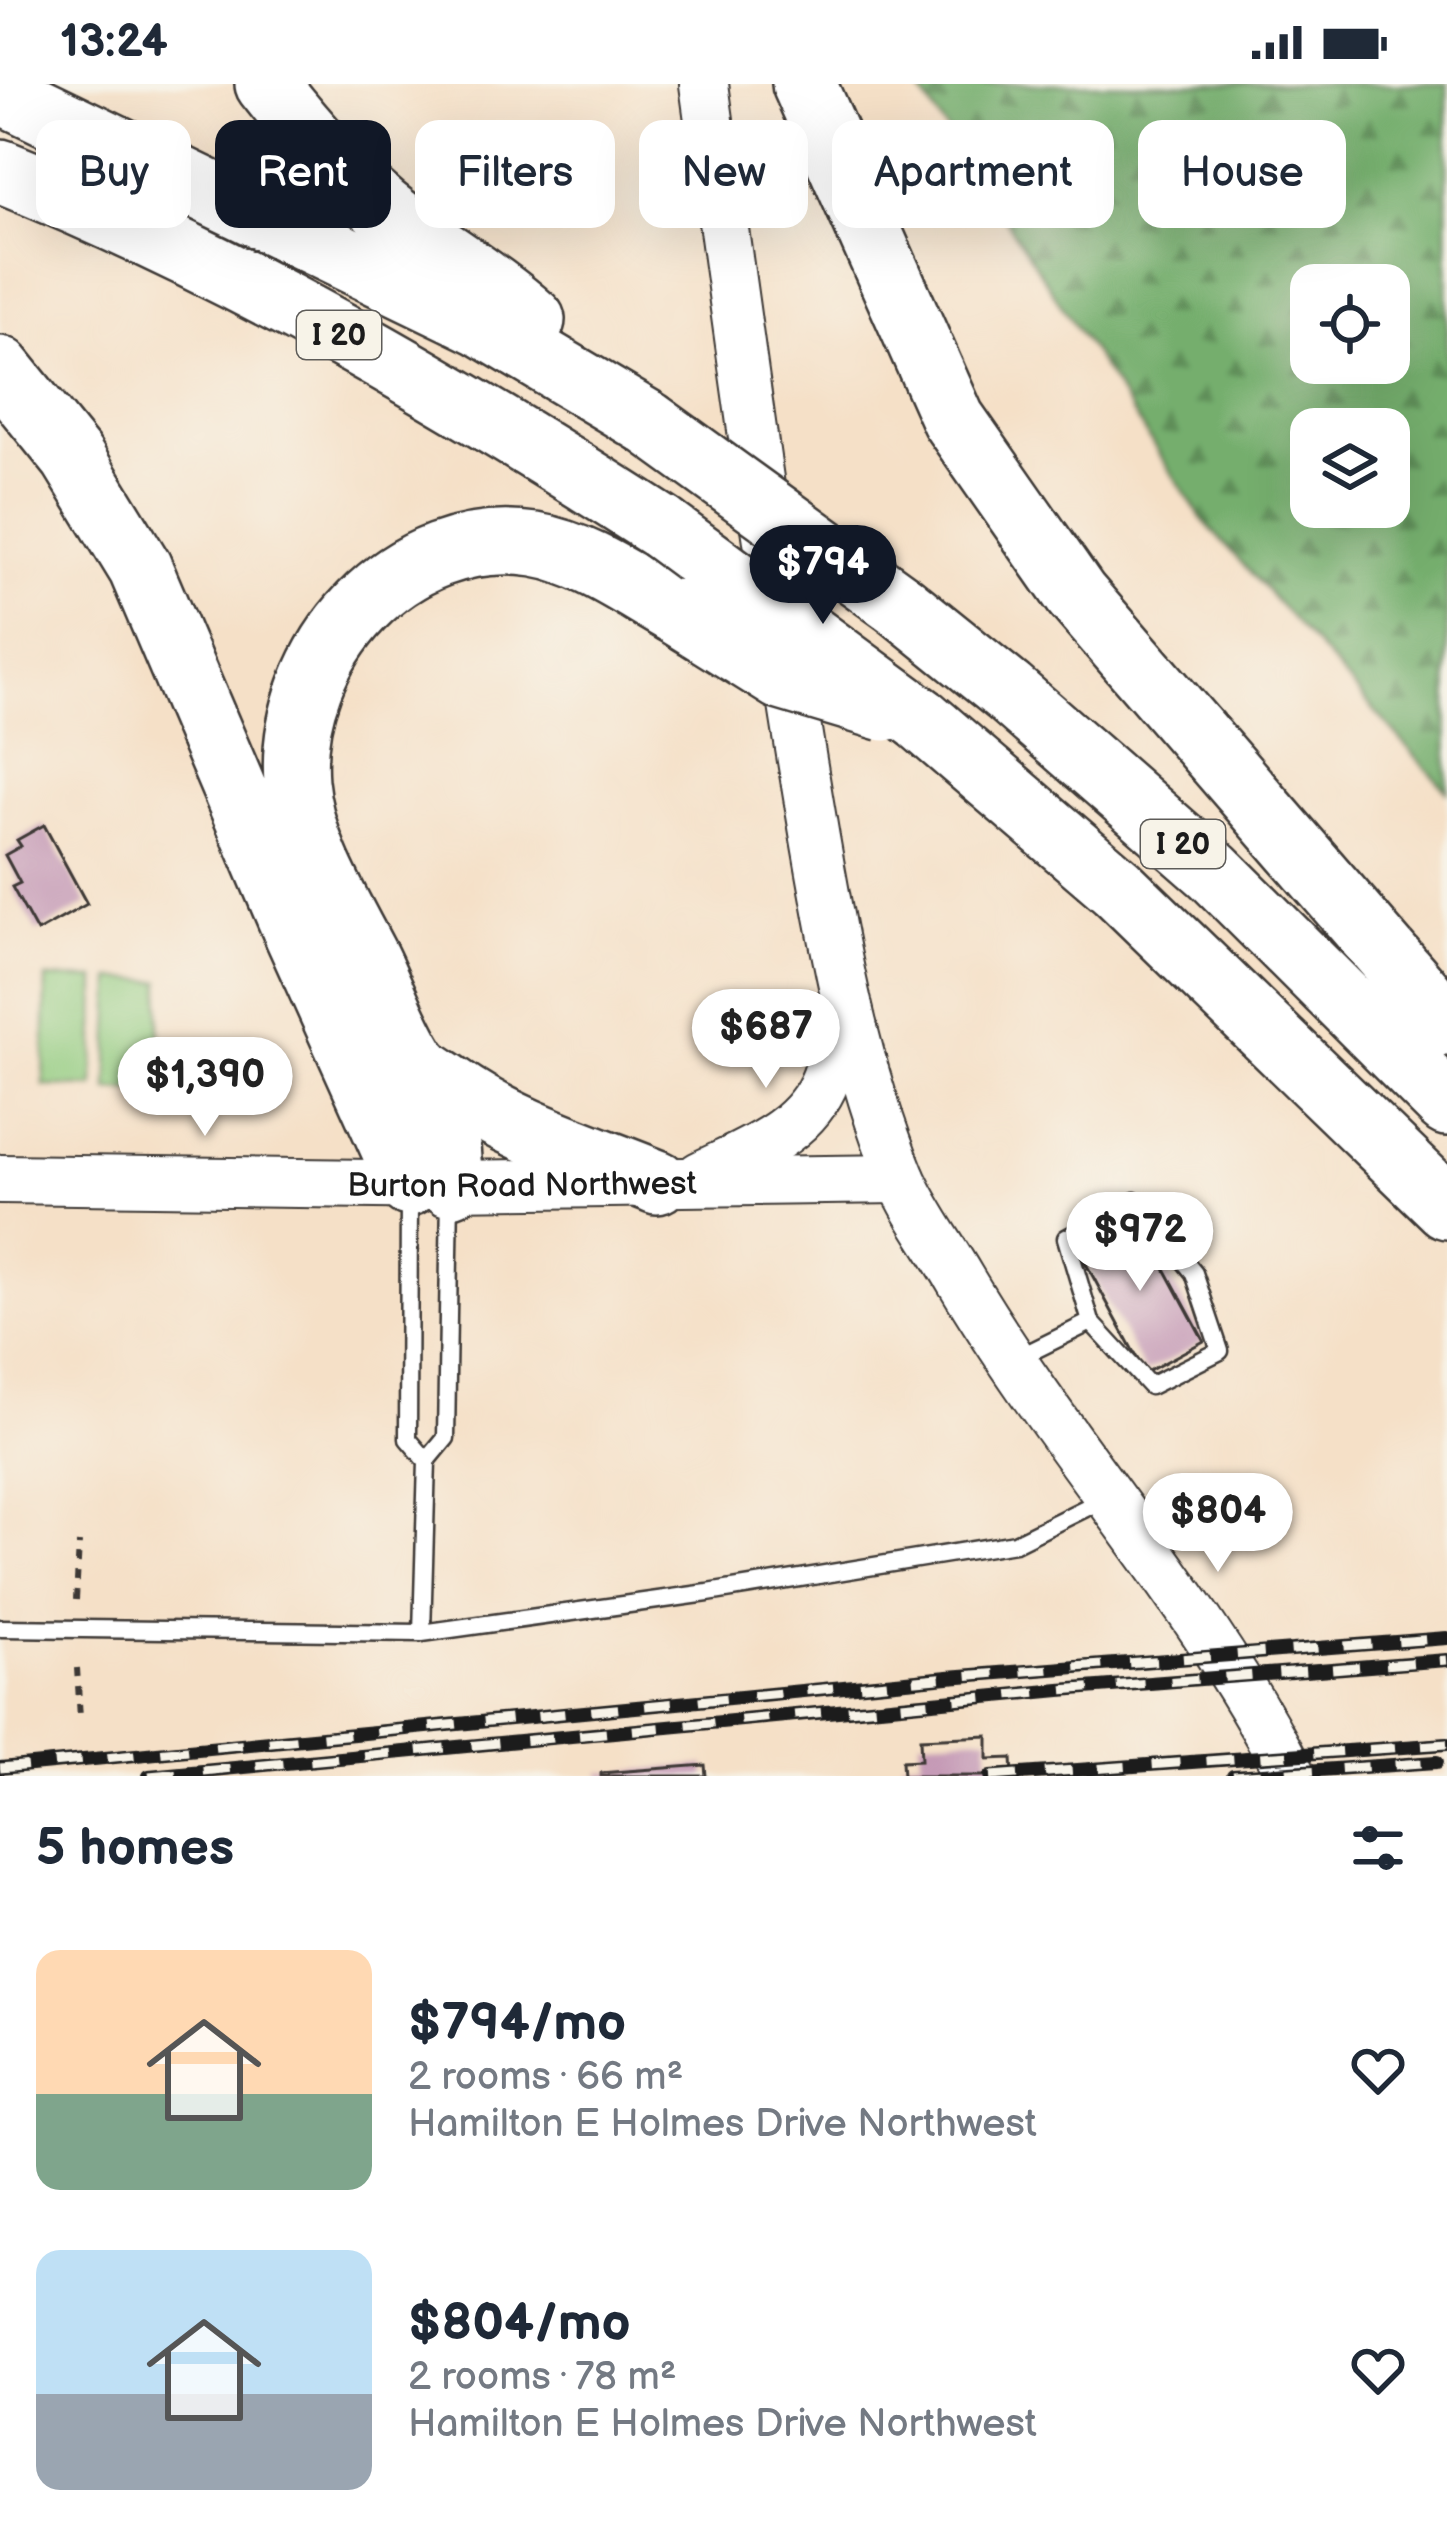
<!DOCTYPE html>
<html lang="en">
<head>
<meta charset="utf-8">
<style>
	:root { --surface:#fff; --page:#f6f6f7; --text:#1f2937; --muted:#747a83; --accent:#111827 }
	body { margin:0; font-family:"Balsamiq Sans",sans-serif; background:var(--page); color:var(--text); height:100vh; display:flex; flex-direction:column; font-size:45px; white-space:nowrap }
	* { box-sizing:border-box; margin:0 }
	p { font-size:39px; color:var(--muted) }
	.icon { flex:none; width:66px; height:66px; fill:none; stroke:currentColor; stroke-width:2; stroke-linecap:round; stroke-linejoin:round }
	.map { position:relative; height:1692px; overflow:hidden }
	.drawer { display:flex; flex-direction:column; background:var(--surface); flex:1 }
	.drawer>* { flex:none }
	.banner { position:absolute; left:36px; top:36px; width:1377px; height:108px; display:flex; gap:24px }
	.tools { position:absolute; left:1290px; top:180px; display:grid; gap:24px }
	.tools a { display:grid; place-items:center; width:120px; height:120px; border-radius:24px; background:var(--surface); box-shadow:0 12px 48px #0002; font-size:60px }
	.price { position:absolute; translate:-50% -102px; padding:0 27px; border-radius:42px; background:#fff; color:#222; font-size:39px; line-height:78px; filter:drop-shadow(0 3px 6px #0008) }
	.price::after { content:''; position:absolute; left:50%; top:72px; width:36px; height:27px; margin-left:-18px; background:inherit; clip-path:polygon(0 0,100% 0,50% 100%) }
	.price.active { background:var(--accent); color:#fff }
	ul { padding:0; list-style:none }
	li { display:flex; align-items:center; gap:36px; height:300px; padding:0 36px }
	li span { display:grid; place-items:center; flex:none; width:336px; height:240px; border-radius:24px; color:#555 }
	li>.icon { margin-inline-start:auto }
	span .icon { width:144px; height:144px; fill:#fffc; stroke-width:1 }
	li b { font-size:51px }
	h2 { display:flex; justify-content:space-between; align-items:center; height:144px; padding:0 36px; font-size:51px }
	.chip { padding:0 42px; border-radius:24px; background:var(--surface); box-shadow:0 12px 48px #0002; font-size:42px; line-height:108px }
	.chip.active { background:var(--accent); color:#fff }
	.status { display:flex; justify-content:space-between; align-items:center; height:84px; padding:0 60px; background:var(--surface); direction:ltr }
	.status svg { height:33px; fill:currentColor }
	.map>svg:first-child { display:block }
</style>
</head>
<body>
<div class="status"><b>13:24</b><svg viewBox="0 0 49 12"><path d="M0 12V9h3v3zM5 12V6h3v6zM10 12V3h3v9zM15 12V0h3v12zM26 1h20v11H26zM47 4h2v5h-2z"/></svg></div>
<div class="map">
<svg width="1447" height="1692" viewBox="0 0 1447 1692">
	<defs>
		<pattern id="forest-firs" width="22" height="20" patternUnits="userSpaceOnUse" patternTransform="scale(3)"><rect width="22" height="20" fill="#74ae6d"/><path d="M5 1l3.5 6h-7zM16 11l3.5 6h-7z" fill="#5e8d59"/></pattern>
	</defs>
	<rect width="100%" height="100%" fill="#f7f3e8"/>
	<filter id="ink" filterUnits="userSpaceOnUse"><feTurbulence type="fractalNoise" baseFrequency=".00833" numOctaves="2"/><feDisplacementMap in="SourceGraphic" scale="24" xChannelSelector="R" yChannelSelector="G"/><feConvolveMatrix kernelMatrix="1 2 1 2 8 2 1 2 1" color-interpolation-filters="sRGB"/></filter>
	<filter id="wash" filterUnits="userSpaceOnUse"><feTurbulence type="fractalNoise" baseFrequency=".004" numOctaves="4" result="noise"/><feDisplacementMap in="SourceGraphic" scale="48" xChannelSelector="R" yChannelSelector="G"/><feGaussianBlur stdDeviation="2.7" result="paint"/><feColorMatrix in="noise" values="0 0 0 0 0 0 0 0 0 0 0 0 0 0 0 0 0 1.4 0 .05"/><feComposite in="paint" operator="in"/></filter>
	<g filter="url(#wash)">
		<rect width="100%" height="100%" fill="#f5e0c7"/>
		<path fill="url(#forest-firs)" stroke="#486544" stroke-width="3" fill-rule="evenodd" d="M916 0H1447V707L1202 435ZM1311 201H1389V279H1311ZM1311 345H1389V423H1311Z"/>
		<path fill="#91ca7e" stroke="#56734d" stroke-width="3" d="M46 894 96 895 94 1003 44 1002Z
			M112 895 161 897 158 1008 108 1006Z"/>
		<g id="blocks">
			<path fill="#c59ab6" d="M44 741 87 820 37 848 12 803 20 799 5 771 21 762 17 756Z
				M1136 1131 1204 1257 1145 1289 1077 1163Z
				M988 1652V1675L1012 1674 1013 1692H903L902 1677 921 1676 920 1655Z
				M705 1681 706 1692H601V1689Z"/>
		</g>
	</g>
	<g filter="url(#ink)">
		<use href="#blocks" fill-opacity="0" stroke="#3d3936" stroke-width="3"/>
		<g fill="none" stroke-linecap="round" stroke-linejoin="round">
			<defs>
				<path id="lane" d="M409 1109 408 1355 427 1377
					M1018 1274 1091 1238 1066 1154 1135 1117 1194 1189 1220 1267 1150 1302 1091 1238
					M0 1544 422 1549 427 1377 446 1354 450 1110
					M422 1549 708 1509 1015 1459 1106 1414"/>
				<g id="secondary">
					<path d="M704 0C739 252 772 504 815 754 835 869 856 984 900 1092 915 1128 941 1162 960 1195 1062 1367 1200 1513 1291 1692"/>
					<path d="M700 1092C748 1068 805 1049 826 994 835 970 837 942 842 918"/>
					<path id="s1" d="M0 1095 451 1101 901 1095"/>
				</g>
				<path id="highway" d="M267 0C302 45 338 87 382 124 431 164 486 194 533 236
					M804 0 953 335 1076 511 1447 940
					M0 7 482 240 647 338
					M0 87C233 180 452 309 662 444
					M0 284 72 373 140 484 293 843 409 1100
					M900 521 1008 608 1213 787 1447 1020
					M921 635 1117 803 1447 1123
					M421 982 447 1049 451 1101
					M657 1098C586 1069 512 1047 450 1003 441 996 428 990 420 981 404 962 380 901 367 875 338 819 302 763 296 698 286 569 399 440 535 461 585 469 631 503 674 527"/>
			</defs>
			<use href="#lane" stroke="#3d3936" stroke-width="21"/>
			<use href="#secondary" stroke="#3d3936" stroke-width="52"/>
			<use href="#highway" stroke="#3d3936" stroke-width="68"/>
			<path stroke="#3d3936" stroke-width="6" stroke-dasharray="9 9" stroke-linecap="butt" d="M76 1516 79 1459
				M77 1584 80 1634"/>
			<use href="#lane" stroke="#fff" stroke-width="16"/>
			<use href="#secondary" stroke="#fff" stroke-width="48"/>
			<use href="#highway" stroke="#fff" stroke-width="63"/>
			<defs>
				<path id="rail" d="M0 1684 948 1593 1447 1554
					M149 1692 1060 1606 1447 1576
					M991 1692 1447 1660
					M1233 1692 1437 1678"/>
			</defs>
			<use href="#rail" stroke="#1c1c1c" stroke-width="14"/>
			<use href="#rail" stroke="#f7f3e8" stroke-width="9" stroke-dasharray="27" stroke-linecap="butt"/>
			<defs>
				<path id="highway-bridge" d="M647 338 900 521
					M662 444 921 635
					M674 527 781 594 885 625"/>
			</defs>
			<use href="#highway-bridge" stroke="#3d3936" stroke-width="68" stroke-linecap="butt"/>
			<use href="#highway-bridge" stroke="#fff" stroke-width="63"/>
		</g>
	</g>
	<g text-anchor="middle" stroke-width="10" stroke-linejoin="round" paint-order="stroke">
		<g fill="#f7f3e8" stroke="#5e5c59" stroke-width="3">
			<rect x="297" y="227" width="84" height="48" rx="9"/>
			<rect x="1141" y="736" width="84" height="48" rx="9"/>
		</g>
		<g font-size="30" font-weight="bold" fill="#1c1c1c">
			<text x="339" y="261">I 20</text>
			<text x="1183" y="770">I 20</text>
		</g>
		<g font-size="33" fill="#1c1c1c" stroke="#f7f3e8">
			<text dy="12" stroke="none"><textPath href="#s1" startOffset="522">Burton Road Northwest</textPath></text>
		</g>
	</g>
</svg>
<div class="tools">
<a><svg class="icon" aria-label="locate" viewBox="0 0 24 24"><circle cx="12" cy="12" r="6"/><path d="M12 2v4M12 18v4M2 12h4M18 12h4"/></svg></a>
<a><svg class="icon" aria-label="layers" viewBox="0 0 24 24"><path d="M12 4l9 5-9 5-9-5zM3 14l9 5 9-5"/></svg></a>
</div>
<b class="price active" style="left:823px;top:543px">$794</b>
<b class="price" style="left:766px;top:1007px">$687</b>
<b class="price" style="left:205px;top:1055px">$1,390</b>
<b class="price" style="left:1140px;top:1210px">$972</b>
<b class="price" style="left:1218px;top:1491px">$804</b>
<div class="banner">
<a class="chip">Buy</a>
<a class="chip active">Rent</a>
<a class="chip">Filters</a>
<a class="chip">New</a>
<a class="chip">Apartment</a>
<a class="chip">House</a>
</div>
</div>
<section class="drawer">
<h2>5 homes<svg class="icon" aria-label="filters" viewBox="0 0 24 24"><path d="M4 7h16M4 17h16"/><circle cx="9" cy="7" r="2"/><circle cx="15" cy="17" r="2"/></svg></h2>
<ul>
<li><span style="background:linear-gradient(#ffd9b3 60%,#7fa58c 0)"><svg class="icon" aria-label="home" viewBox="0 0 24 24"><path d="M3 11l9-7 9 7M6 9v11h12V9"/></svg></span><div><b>$794/mo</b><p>2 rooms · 66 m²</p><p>Hamilton E Holmes Drive Northwest</p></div><svg class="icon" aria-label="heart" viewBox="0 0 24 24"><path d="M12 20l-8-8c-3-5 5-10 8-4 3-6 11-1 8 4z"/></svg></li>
<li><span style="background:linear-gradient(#bfe0f5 60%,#9aa5b1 0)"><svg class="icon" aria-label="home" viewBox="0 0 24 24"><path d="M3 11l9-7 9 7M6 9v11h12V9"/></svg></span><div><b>$804/mo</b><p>2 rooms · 78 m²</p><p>Hamilton E Holmes Drive Northwest</p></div><svg class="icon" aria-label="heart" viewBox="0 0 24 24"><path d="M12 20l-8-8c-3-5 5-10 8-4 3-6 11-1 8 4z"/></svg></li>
</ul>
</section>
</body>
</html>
